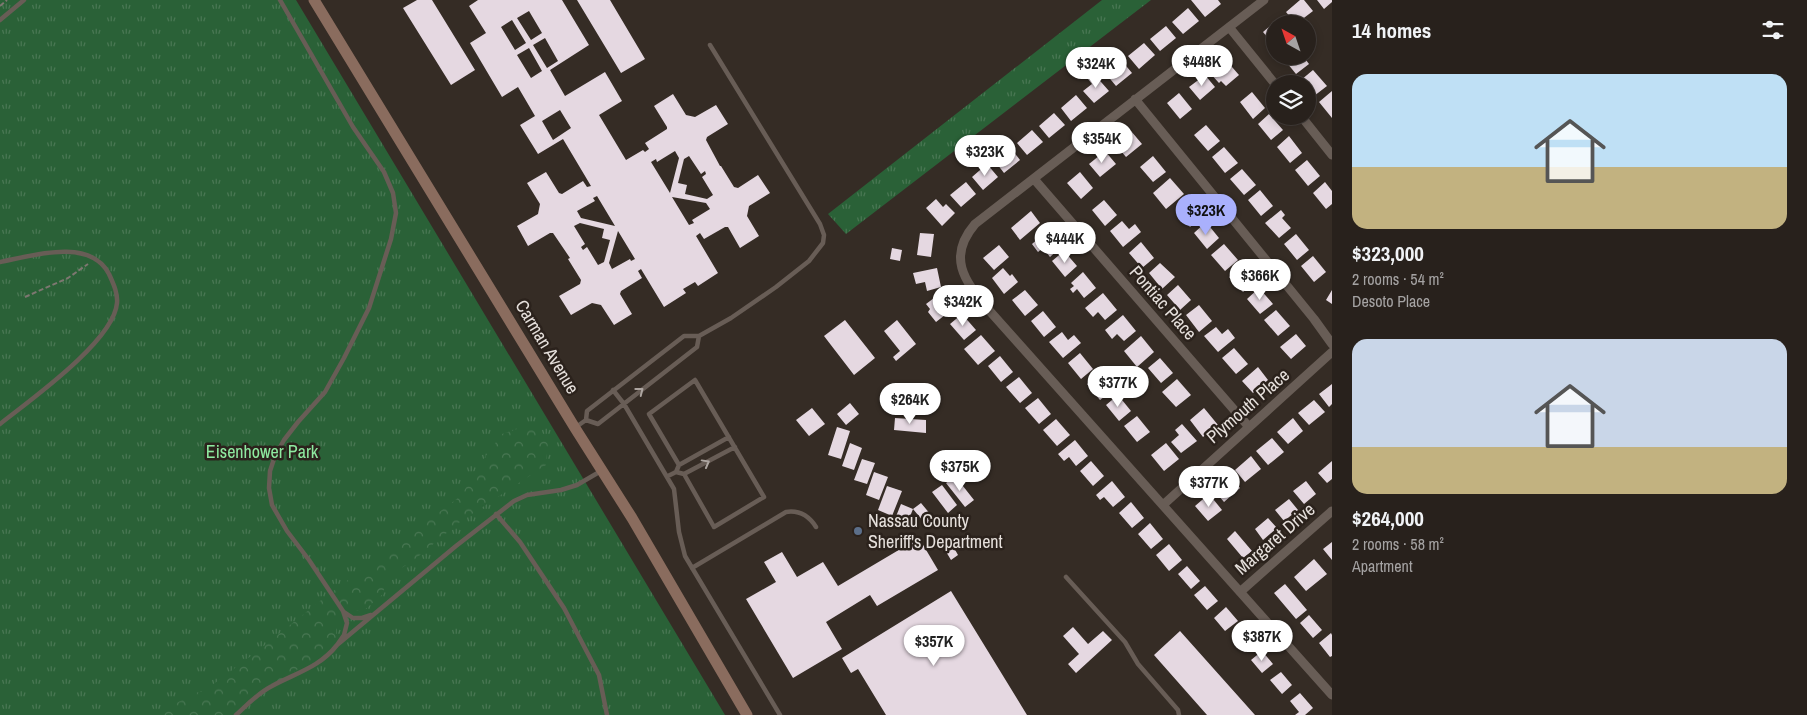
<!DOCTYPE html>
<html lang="en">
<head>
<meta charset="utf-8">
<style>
	:root { --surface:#28211c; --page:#342e29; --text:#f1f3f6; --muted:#a5a3a3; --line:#443e3b; --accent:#a9b0fc }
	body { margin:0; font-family:"Archivo Narrow",sans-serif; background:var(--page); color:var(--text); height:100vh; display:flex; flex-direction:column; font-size:19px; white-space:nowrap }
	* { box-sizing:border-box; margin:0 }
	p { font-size:16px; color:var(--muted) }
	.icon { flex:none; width:28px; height:28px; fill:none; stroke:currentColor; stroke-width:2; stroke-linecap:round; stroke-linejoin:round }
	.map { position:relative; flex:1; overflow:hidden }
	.drawer { display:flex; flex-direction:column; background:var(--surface); width:475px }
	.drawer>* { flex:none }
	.needle { width:32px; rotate:320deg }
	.controls { position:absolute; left:1266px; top:15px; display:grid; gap:10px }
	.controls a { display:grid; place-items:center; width:50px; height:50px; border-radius:50%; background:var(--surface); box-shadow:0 2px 8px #0003,0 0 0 1px var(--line); font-size:25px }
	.price { position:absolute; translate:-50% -42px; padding:0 11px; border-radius:18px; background:#fff; color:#222; font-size:16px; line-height:32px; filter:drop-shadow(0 1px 2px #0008) }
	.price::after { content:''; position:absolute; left:50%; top:30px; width:15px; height:11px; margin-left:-8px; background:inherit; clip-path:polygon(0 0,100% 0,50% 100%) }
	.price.current { background:var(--accent); color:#111 }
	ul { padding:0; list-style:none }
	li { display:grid; align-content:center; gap:10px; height:265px; padding:0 20px }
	li span { display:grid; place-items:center; height:155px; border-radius:15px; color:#555 }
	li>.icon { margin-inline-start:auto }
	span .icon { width:90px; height:90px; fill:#fffc; stroke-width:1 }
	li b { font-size:21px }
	h2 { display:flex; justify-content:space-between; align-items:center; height:60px; padding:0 20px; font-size:21px }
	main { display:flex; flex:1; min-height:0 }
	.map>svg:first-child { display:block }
</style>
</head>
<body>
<main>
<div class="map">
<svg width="1332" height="715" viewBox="0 0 1332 715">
	<defs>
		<pattern id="grass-tufts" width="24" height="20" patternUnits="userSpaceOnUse" patternTransform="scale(1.25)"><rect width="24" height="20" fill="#2a6137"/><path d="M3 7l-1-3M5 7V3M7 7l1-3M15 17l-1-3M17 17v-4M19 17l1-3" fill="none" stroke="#497753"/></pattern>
		<pattern id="forest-crowns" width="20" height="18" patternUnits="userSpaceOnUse" patternTransform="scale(1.25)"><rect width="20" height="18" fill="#2a6137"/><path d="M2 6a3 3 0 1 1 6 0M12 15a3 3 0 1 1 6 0" fill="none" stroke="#497753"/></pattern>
	</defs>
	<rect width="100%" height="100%" fill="#352c25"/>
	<path fill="url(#grass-tufts)" d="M0 0H296L725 715H0Z
		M1102 0H1151L846 234 828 214Z"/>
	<path fill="url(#forest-crowns)" d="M535 423 548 441 546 465 460 522 414 560 386 578 383 594 362 612 344 606 337 612 336 639 318 657 295 671 229 715H156L176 703 207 689 259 650 320 601 462 495 474 472 502 434Z"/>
	<path fill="#e5d8e1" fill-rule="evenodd" d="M417 0H432L475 70 451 85 403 8Z
		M478 0H562L589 45 550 70 565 96 605 72 622 101 599 115 626 160 643 150 645 152 649 149 645 143 667 129V127L654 106 673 94 686 115 695 117 716 105 728 124 707 137 706 140 720 166H721L734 187 738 188 758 175 770 193 749 206 747 216 759 236 740 248 728 227H725L704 239 700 233 696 236 718 273 698 286 695 282 683 289 686 293 664 307 641 269 638 271 642 278 621 291 620 294 632 314 614 325 601 305 592 303 571 315 559 296 580 284 581 280 568 259 570 258 553 233H550L528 246 517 226 538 214 540 204 527 183 546 172 559 193 562 194 583 181 587 187 591 186 563 139 538 154 520 125 535 116 518 87 502 97 470 43 486 33 469 6ZM529 11 542 33 531 40 517 18ZM512 20 526 43 515 50 501 27ZM545 38 558 61 547 68 533 45ZM529 48 542 71 531 78 517 55ZM560 110 571 128 553 140 542 121ZM675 151 679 158 670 193 651 162 656 159 657 162ZM689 156 701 174 705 171 706 174 702 177 713 195 707 199 685 194 687 185 678 183 684 159ZM597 196 615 226 581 218 577 211 595 201 593 198ZM672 197 706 203 710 209 692 220 694 223 689 225ZM580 223 604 229 602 238 610 240 604 262 598 265 587 247 583 250 581 247 585 244 574 226ZM618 231 635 259 631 261 630 259 612 269 609 263Z
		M577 0H610L645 59 621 73Z
		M1191 0H1218L1221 4 1205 17Z
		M1300 0H1304L1313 11 1296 24 1286 12Z
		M1317 0H1332V2L1324 9Z
		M1188 8 1199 21 1183 34 1172 22Z
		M1279 18 1283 24H1275V42L1273 44 1263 32Z
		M1166 26 1176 38 1160 51 1150 39Z
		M1144 43 1155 55 1139 69 1128 56Z
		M1285 56H1303L1309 64 1296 74 1283 58Z
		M1225 59 1239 75 1226 86 1221 81 1219 83 1209 72Z
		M1122 61 1132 73 1116 86 1106 74Z
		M1313 70 1327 86 1314 96 1308 88V84H1304L1301 80Z
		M1094 74 1109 91 1094 103 1083 91 1092 84 1088 79Z
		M1205 75 1215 87 1200 100 1189 87Z
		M1332 91V118L1319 102Z
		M1252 92 1265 108 1253 119 1240 102Z
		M1179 93 1192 109 1180 119 1167 103Z
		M1076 95 1087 108 1071 121 1061 108Z
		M1054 113 1065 125 1049 138 1039 126Z
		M1269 114 1283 130 1271 140 1258 124Z
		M1206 125 1220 141 1208 151 1194 135Z
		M1032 130 1043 142 1027 155 1017 143Z
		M1131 131 1142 144 1126 157 1115 144Z
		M1289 136 1302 153 1290 163 1277 147Z
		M1010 147 1020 160 1004 173 994 160Z
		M1224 147 1238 163 1225 173 1212 157Z
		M1105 151 1116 164 1100 177 1089 164Z
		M1153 156 1166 172 1153 182 1140 167Z
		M1307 160 1320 176 1308 186 1295 170Z
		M987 164 998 177 983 190 972 177Z
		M1242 169 1256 185 1244 195 1230 179Z
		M1080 172 1093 188 1081 199 1067 183Z
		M1170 178 1184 194 1166 209 1153 193Z
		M966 182 976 194 961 207 950 195Z
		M1325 182 1332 191V204L1326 209 1313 193Z
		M1260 190 1273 206 1261 216 1248 200Z
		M936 199 943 207 946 204 955 213 942 226 926 208Z
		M1104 200 1117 215 1105 226 1092 210Z
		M1188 200 1202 216 1190 227 1176 210Z
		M1281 210 1285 215 1282 218 1291 228 1279 238 1265 223Z
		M1031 211 1040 223 1020 240 1011 228Z
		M1122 221 1129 229 1135 224 1141 232 1123 247 1110 231Z
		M1206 222 1219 238 1207 249 1194 233Z
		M1048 230 1062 246 1050 257 1043 248 1038 252 1032 244Z
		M920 233 934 234 931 257 917 255Z
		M1296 234 1309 250 1297 260 1284 244Z
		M1141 242 1154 258 1142 268 1129 253Z
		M1224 244 1238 260 1225 271 1211 255Z
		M999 245 1009 257 994 270 983 258Z
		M892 248 902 250 900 261 890 259Z
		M1064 251 1077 266 1065 277 1052 261Z
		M1313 256 1326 272 1314 282 1301 266Z
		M1160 263 1175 277 1162 289 1149 273Z
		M1242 267 1255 282 1243 292 1229 277Z
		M937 268 941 287 927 291 925 282 916 284 913 273Z
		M1003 268 1010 276 1012 274 1018 282 1004 294 992 278Z
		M1083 272 1096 288 1084 298 1077 289 1073 293 1070 289 1074 286 1071 283Z
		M1178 285 1191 300 1180 310 1167 295Z
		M1259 288 1273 304 1260 314 1247 299Z
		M1025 290 1038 305 1025 316 1012 300Z
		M1332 290V304L1326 300Z
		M942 292 954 308 936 322 928 312 930 309 926 304Z
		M1103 293 1117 310 1105 320 1098 312 1093 317 1085 308Z
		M1199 305 1212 321 1199 332 1186 315Z
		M1276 310 1290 326 1278 336 1264 320Z
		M1043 311 1056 327 1044 337 1031 321Z
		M962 314 976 330 964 340 950 324Z
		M1123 315 1136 331 1124 341 1117 334 1112 339 1105 330Z
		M845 320 875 358 854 375 824 336Z
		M897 320 916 344 896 361 893 357 900 351 884 331Z
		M1216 327 1222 334 1228 329 1235 338 1218 352 1204 336Z
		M1062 332 1068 340 1074 335 1081 343 1063 358 1049 342Z
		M1296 334 1306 346 1291 359 1280 347Z
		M981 335 995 351 978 365 964 349Z
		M1141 336 1154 352 1137 367 1124 351Z
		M1234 348 1248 364 1236 374 1222 358Z
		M1080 353 1093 369 1081 379 1068 363Z
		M1000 356 1013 372 1001 382 988 366Z
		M1160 358 1173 373 1161 383 1148 368Z
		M1258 367 1268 380 1253 393 1242 381Z
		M1099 374 1113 390 1100 400 1087 384Z
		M1019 377 1032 393 1020 403 1006 387Z
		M1177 379 1191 395 1176 407 1162 392Z
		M1332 384V404L1329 407 1319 394Z
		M1118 395 1131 411 1119 421 1106 405Z
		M1038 398 1051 414 1039 424 1025 408Z
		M1314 400 1325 412 1309 425 1298 413Z
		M850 403 859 414 846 425 837 414Z
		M812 408 825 424 809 436 796 420Z
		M1204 408 1218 425 1203 437 1190 420Z
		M1137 416 1150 432 1137 442 1124 426Z
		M895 418 926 420V433L894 430Z
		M1293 418 1303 431 1288 444 1277 432Z
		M1056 419 1070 435 1057 446 1043 430Z
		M1182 424 1197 441 1181 453 1171 442 1179 435 1175 430Z
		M837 427 850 431 841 459 828 455Z
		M1272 438 1284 452 1268 465 1256 451Z
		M1075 440 1088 456 1076 466 1069 457 1064 461 1058 454Z
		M850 443 862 448 854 470 842 466Z
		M1166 443 1179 459 1164 471 1151 455Z
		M1251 456 1261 469 1245 482 1235 470Z
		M862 459 875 463 867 484 854 480Z
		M1091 461 1104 476 1093 486 1080 471Z
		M1332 461V479L1327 483 1318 473Z
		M874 472 888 477 879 500 866 495Z
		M1230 475 1240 488 1224 502 1213 489Z
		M955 476 974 500 965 507 946 483Z
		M1112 481 1125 497 1113 507 1104 497 1100 500 1096 495Z
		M1306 481 1316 494 1304 504 1293 491Z
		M942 485 957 505 948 513 932 492Z
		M887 486 902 491 892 516 878 510Z
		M1209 494 1222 510 1208 521 1195 506Z
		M1289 499 1298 510 1284 521 1275 510Z
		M1131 502 1144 518 1132 528 1119 513Z
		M921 503 936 521 928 527 913 509Z
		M901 504 913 509 905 529 893 524Z
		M1268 518 1277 528 1263 540 1255 529Z
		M1150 523 1163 539 1151 549 1138 534Z
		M1235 531 1252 551 1243 558 1227 539Z
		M919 538 938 570 877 606 870 595 826 622 842 649 793 678 746 599 776 582 764 562 782 552 797 577 823 562 838 586Z
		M1332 542V560L1323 549Z
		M1169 544 1182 560 1169 571 1156 555Z
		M953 546 958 555 951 560 945 550Z
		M1314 559 1327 574 1306 591 1294 577Z
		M1187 566 1200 581 1191 589 1178 574Z
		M1285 584 1307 610 1296 619 1274 593Z
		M1205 586 1218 601 1207 610 1194 595Z
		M951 591 1027 715H886L858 669 851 673 842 658Z
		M1226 607 1238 621 1225 631 1214 618Z
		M1309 615 1322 630 1313 638 1300 623Z
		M1073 627 1088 644 1103 631 1112 640 1076 673 1068 664 1079 654 1063 636Z
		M1180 631 1255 715H1207L1154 655Z
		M1244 632 1255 644 1245 652 1235 640Z
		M1331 633 1332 635V656L1330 657 1319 643Z
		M1262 651 1273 664 1262 673 1251 660Z
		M1281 672 1292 685 1282 694 1270 680Z
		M1300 693 1313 708 1305 715H1295L1299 712 1290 701Z"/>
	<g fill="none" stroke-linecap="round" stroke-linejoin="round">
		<path stroke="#7e7771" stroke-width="2" stroke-dasharray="5 2.5" stroke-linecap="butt" d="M0 6 7 0
			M25 297 68 278 88 264"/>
		<path stroke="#685d56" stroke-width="4.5" d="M280 0 353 127 384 172 393 193 396 213 391 239 369 308 344 358 325 392 298 422 284 440 275 456 270 471 269 488 272 505 287 531 309 560 343 611 347 623 344 635 337 645
			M0 20 24 0
			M0 262C31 256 90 237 109 274 113 283 118 293 117 303 114 341 29 401 0 424
			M613 390 624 404 674 489 679 532 685 556 780 715
			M586 420 598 424 697 347 699 336
			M576 427 586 420 587 411 684 336H699L731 318 776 287 809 261 823 243 824 235 820 224 710 45
			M679 465 649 414 695 380 764 497 714 527 684 474
			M676 472 684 474 735 447
			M668 476 676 472 679 465 729 437
			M496 514 520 542 564 608 599 675 607 715
			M692 568 786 512C799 510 809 516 816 527
			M1066 577 1125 642 1138 664 1178 710 1179 715
			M344 612 353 618H362L371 615
			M236 715C248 704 258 693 272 686 296 673 320 667 337 645L456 546 514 501 527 495 561 490 577 485 601 471"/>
		<path stroke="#685d56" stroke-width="9" d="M1264 0 975 224C947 257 964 280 987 308L1332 695
			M1229 27 1275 84
			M1135 99 1314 319 1332 344
			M1301 116 1332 155
			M1034 179 1249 427
			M1163 505 1332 352
			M1240 592 1332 511"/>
		<path stroke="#8a6c5e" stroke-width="11" d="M314 0 575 428 632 518 747 715"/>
	</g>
	<defs><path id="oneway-chevron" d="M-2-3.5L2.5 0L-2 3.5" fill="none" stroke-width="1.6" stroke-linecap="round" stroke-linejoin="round" transform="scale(1.25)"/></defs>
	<g stroke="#ada5a0">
		<use href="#oneway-chevron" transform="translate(640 391) rotate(-38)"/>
		<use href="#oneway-chevron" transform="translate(706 463) rotate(-29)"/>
	</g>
	<circle fill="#5c6f8a" stroke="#2b221c" stroke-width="2" cx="858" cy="531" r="5"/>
	<g text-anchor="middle" stroke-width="5" stroke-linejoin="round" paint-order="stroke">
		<g font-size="18" fill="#e6e0dc" stroke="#2b221c">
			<text transform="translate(1163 303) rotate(49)" y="6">Pontiac Place</text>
			<text transform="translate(547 347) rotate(59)" y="6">Carman Avenue</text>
			<text transform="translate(1248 406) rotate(-41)" y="6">Plymouth Place</text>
			<text transform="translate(1275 539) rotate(-41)" y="6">Margaret Drive</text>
		</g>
		<g font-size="18" fill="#8eeaa0" stroke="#2b221c">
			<text x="262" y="458">Eisenhower Park</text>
		</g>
		<g font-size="18" fill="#e6e0dc" stroke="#2b221c" text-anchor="start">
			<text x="868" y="527">Nassau County<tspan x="868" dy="21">Sheriff's Department</tspan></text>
		</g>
	</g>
</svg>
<div class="controls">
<a><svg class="needle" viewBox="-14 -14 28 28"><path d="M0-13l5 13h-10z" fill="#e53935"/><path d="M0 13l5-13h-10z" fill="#a5a3a3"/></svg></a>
<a><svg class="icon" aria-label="layers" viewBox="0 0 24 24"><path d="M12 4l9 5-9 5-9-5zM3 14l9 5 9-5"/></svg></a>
</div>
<b class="price" style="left:1202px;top:87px">$448K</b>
<b class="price" style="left:1096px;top:89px">$324K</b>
<b class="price" style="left:1102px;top:164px">$354K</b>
<b class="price" style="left:985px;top:177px">$323K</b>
<b class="price current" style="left:1206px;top:236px">$323K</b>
<b class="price" style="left:1065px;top:264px">$444K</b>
<b class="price" style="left:1260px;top:301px">$366K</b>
<b class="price" style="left:963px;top:327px">$342K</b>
<b class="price" style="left:1118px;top:408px">$377K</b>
<b class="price" style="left:910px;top:425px">$264K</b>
<b class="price" style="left:960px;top:492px">$375K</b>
<b class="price" style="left:1209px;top:508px">$377K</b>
<b class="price" style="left:1262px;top:662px">$387K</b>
<b class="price" style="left:934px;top:667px">$357K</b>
</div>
<section class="drawer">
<h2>14 homes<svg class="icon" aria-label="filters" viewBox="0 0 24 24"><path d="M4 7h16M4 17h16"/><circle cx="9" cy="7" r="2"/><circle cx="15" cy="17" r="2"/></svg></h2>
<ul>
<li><span style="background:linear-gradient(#bfe0f5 60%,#c2b280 0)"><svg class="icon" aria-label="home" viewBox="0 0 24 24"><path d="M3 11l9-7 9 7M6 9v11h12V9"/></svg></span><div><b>$323,000</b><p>2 rooms · 54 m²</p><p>Desoto Place</p></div></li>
<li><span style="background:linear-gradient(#c9d6e8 70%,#c2b280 0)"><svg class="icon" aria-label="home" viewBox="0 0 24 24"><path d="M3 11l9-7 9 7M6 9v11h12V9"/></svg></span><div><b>$264,000</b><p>2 rooms · 58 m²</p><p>Apartment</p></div></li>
</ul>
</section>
</main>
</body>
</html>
